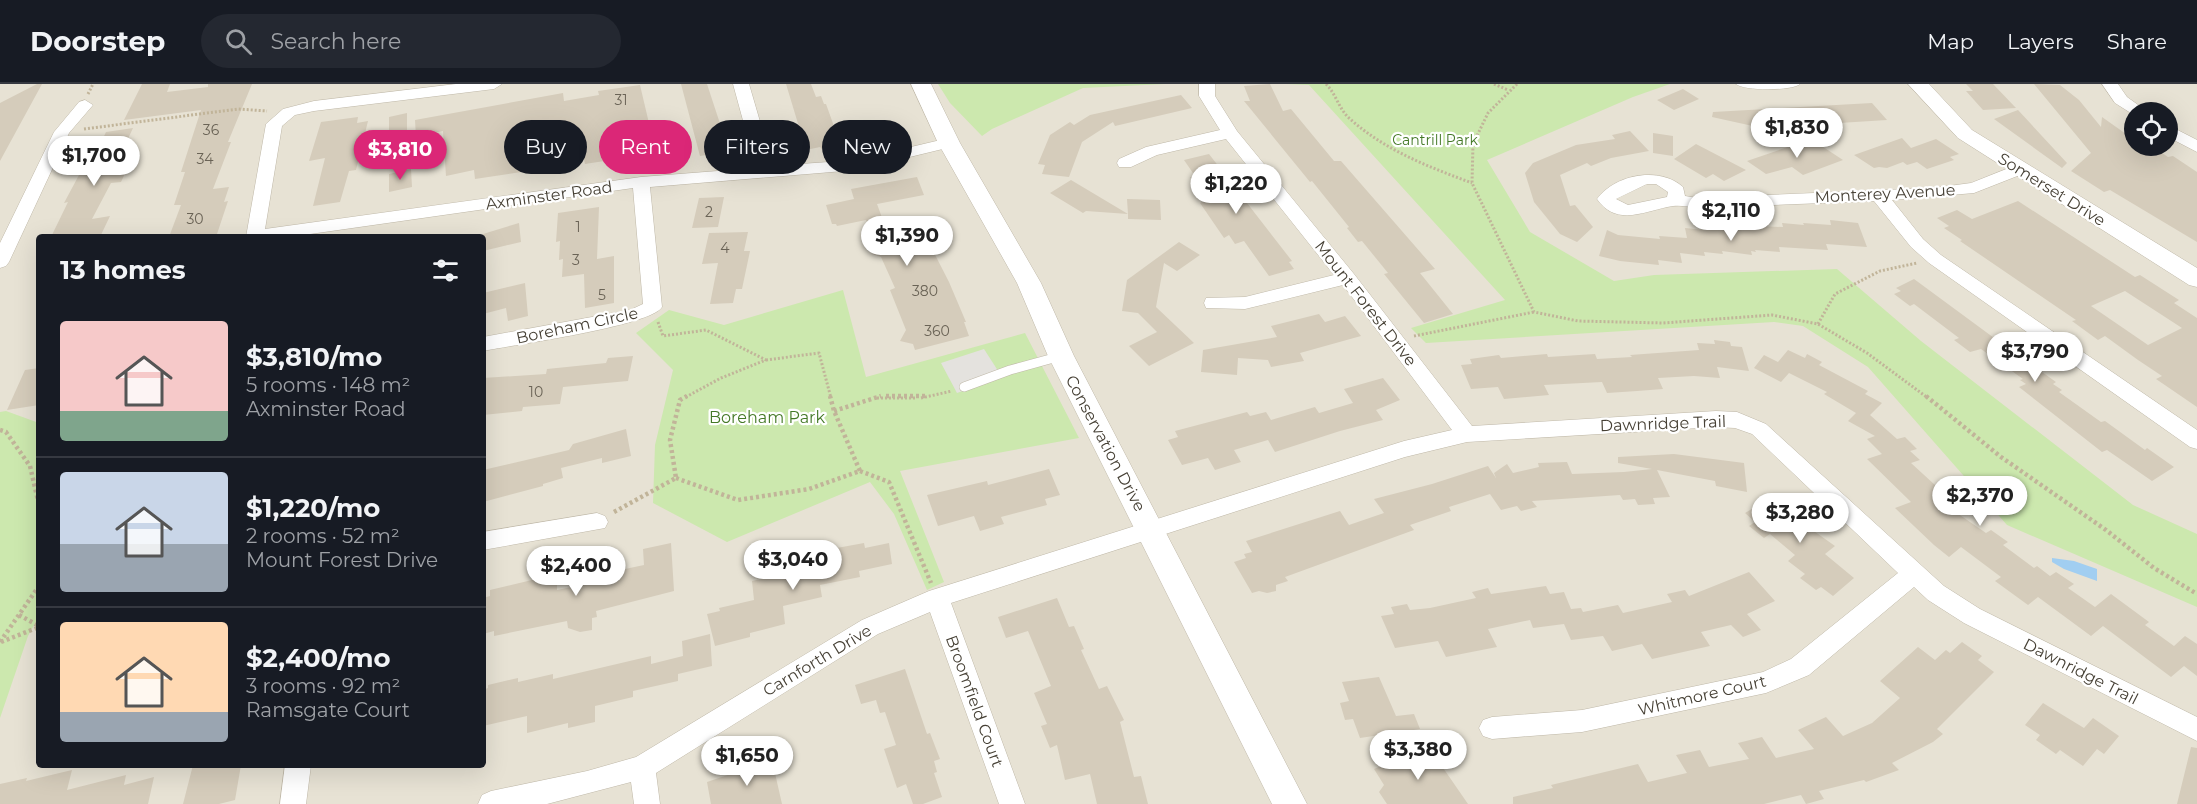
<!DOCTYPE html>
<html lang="en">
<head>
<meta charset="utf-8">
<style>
	:root { --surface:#171b24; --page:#242831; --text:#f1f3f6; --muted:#9ea1a6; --line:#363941; --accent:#db2777 }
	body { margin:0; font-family:Montserrat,sans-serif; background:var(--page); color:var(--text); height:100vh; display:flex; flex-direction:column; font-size:22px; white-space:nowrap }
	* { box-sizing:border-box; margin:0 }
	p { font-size:20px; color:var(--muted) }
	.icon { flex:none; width:33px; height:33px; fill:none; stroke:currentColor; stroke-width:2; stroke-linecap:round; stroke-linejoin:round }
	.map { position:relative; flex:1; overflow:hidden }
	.drawer { position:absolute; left:36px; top:150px; width:450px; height:534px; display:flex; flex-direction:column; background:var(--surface); border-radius:6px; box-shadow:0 6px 24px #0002 }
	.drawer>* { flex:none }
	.top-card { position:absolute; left:504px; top:36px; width:570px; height:54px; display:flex; gap:12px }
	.buttons { position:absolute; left:2124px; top:18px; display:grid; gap:12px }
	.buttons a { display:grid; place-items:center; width:54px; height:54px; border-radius:50%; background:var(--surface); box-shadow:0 6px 24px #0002; font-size:30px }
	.price { position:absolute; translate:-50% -51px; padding:0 14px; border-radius:21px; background:#fff; color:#222; font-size:20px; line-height:39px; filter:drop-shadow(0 2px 3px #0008) }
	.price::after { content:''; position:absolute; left:50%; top:36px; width:18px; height:14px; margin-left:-9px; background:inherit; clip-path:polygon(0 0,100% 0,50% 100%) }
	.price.current { background:var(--accent); color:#fff }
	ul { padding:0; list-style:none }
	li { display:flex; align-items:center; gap:18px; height:150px; padding:0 24px }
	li+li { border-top:2px solid var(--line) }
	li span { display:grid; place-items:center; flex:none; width:168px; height:120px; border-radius:6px; color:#555 }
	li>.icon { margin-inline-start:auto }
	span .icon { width:72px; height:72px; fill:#fffc; stroke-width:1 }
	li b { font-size:26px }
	h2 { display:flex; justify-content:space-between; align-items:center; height:72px; padding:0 24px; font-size:26px }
	.tag { padding:0 21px; border-radius:27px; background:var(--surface); box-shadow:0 6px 24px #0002; font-size:21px; line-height:54px }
	.tag.current { background:var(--accent); color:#fff }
	header { display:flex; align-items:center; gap:36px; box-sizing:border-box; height:84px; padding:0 30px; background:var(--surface); border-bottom:2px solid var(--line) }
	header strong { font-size:28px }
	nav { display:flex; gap:33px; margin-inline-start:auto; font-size:21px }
	.search { width:420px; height:54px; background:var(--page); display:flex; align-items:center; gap:15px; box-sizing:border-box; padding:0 21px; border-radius:33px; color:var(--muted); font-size:22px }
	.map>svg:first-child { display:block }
</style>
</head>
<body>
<header>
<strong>Doorstep</strong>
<div class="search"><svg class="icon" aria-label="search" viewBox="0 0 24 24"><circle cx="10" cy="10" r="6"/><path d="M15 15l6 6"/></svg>Search here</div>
<nav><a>Map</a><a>Layers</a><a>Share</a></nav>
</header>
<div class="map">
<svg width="2197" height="720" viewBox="0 0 2197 720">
	<rect width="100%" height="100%" fill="#f3f0e6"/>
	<path fill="#e7e2d4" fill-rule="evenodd" d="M0 0H2197V720H0ZM2134 28H2168V62H2134ZM39 153H483V681H39Z"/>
	<path fill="#cce8ae" d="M938 0H1165L1083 4 992 45 982 52 950 19Z
		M1286 0H1670L1633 13 1487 76 1530 148 1614 197 1654 191 1837 185 1921 257 2133 421 2197 450V523L2007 441 1868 283 1803 242 1774 238 1426 259 1411 244 1505 216 1309 1Z
		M843 206 866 293 1025 249 1079 354 900 387 944 498 927 506 894 430 870 398 727 458 653 419 655 361 673 286 636 249 669 226 724 241Z
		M6 327 39 339V532L28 552 0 634V328Z"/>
	<path fill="#e4e2de" d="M984 265 1002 293 957 309 941 279Z"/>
	<path fill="#a1cef1" d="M2052 474 2074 477 2097 485V497L2064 485 2052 478Z"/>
	<path fill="#d5ccbb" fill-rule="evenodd" d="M37 0H42L0 77V19Z
		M142 0H170L167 8 208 3V0H252L228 58H231L213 105 229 103 224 118 228 117 216 153H169L181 121H174L185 88H181L201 26 124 36Z
		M681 0H707L729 67 700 72Z
		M786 0H811L816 13 821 12 824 20H826L840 59 823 66 820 63 806 66Z
		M1270 0 1283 27 1291 25 1334 77H1341L1435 185 1420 189 1453 230 1424 239 1384 190 1388 189 1362 157 1358 158 1347 144 1349 143 1312 97 1310 98 1244 17H1250L1244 2Z
		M1966 0H1993L2016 24 1983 26 1966 7H1973Z
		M2034 0 2060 1 2079 16 2101 43 2102 33 2126 50 2134 48V62H2152L2168 73 2173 72 2197 88V158L2110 106 2104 108 2071 87 2091 69Z
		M640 1 656 69 585 80 583 71 547 78 548 84 475 95 474 86 446 92 443 47 416 53 415 36 563 9 564 17 599 11 598 7Z
		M1683 5 1699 15 1674 26 1657 16Z
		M1181 11 1192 24 1115 42 1113 38 1082 58 1069 93 1042 90 1045 81 1038 80 1050 51 1070 38 1074 41 1090 31Z
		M1872 19 1887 36 1791 42 1808 54 1712 33 1713 28Z
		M2018 26 2067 79 2062 84 1994 35Z
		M407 29V53L389 57V33Z
		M358 33 357 39 368 37 356 86 349 87 340 118 313 122 325 74 309 77 321 38Z
		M133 44 120 72 134 70 121 98 111 99 92 135 110 132 100 153H51L68 118 64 119 94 63H99L106 48Z
		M1630 47 1649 67 1611 74 1591 82 1587 79 1560 91 1570 122 1575 121 1593 143 1577 158 1560 150 1534 118 1525 89 1533 79 1576 61 1615 55 1612 51Z
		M1653 49 1673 52V72L1653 69Z
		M1902 54 1911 64 1936 55 1959 70 1950 73 1954 76 1927 85 1917 78 1907 81 1903 78 1887 84 1879 83 1874 84 1854 71Z
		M1811 55 1843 76 1803 91 1792 83 1766 90 1747 77Z
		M1696 60 1746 86 1724 97 1713 90 1706 94 1674 75Z
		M1209 70 1292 177 1289 178 1294 185 1269 192 1244 157 1235 160 1229 151 1224 154 1200 119 1202 118 1198 113 1203 111 1190 93 1195 92 1184 76Z
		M411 85 412 103 389 108V90Z
		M917 93 924 111 877 120 890 155 914 149 920 161 929 159 949 198 966 238H964L969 252 915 266 913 260 900 257 906 246 890 206 895 204 881 173 872 170 877 164 866 136 837 142 836 140H832L826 121 854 115 851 105Z
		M1071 96 1128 130 1127 115 1160 116 1161 136 1128 135V130L1086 127 1083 129 1050 109Z
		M724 113 718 143 692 144 699 114Z
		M2018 117 2135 193 2140 191 2179 216 2174 219 2197 234V323L2156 295 2162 292 2138 276 2105 252 2098 256 2072 237 2076 236 1960 157 1962 156 1944 144 1949 142 1937 134 1957 126 1972 135ZM2125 207 2182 244 2148 261 2091 222Z
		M599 123 597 175 614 172V219L585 224 584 190 562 193 563 175 559 176 560 157 556 158 558 129Z
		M1830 136 1858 139 1867 163 1826 160 1828 166 1779 163 1780 168 1755 166 1756 168 1751 167 1752 171 1722 167 1723 170 1704 168 1705 172 1680 169 1682 179 1658 176 1659 181 1620 177 1599 172 1607 146 1618 151 1660 155 1659 152 1687 154 1685 144 1705 146 1704 143 1737 147 1735 141 1783 143 1782 139 1804 141 1803 139 1831 141Z
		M519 139 521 158 483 167V150Z
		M748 148 744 167H750L742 205H736L733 219 710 220 718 179 702 180 709 149Z
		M1179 158 1200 171 1177 187 1164 179 1156 223 1194 259 1149 282 1129 262 1157 248 1138 229 1122 227 1127 196Z
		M1914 195 2005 262 2017 266 2033 277 2029 279 2056 298 2053 300 2062 306 2059 308 2101 338 2105 337 2145 366 2147 364 2174 383 2152 397 2107 366 2102 368 2019 303 2026 300 2020 296 2023 295 1981 265 1970 268 1954 256 1959 254 1914 220 1910 222 1894 210 1901 207 1896 204Z
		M525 199 528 232 508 237 506 224 483 230V209Z
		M1319 230 1325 238 1345 232 1361 252 1300 269 1304 277 1271 283 1268 276 1238 274 1237 291 1201 288 1203 266 1277 253 1271 242Z
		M1714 256 1730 258 1731 262 1742 263 1749 287 1717 283 1720 294 1694 292 1658 294 1663 305 1637 307 1607 309 1602 298 1544 301 1549 311 1504 315 1498 303 1471 305 1461 281 1472 280 1470 275 1499 271 1501 274 1547 270 1548 273 1595 270 1597 275 1632 273 1630 271 1699 266 1697 259 1715 260Z
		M1788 266 1805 274 1807 270 1822 278 1819 281 1868 307 1865 310 1882 319 1870 331 1897 355 1905 353 1917 365 1910 367 1920 376 1911 379 1947 412 1938 416 1986 449 1991 446 2008 458 2003 461 2034 484 2037 482 2050 492 2056 488 2074 500 2068 504 2095 523 2111 510 2149 538 2145 541 2174 562 2185 552 2197 560V592L2184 582 2171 593 2103 542 2091 552 2038 513 2028 521 1995 497 2001 493 1961 463 1949 473 1934 461 1895 424 1911 418 1867 375 1882 370 1867 355 1875 352 1848 337 1856 329 1824 310 1827 308 1789 289 1781 298 1754 284 1764 271 1778 278Z
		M633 272 628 297 563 303 560 320 523 323 522 327 483 331V294L546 290 547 285 606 279 608 274Z
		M39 284V321L7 326 25 286Z
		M1383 294 1400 316 1376 326 1383 336 1340 347 1275 368 1268 356 1234 366 1241 378 1215 386 1208 374 1182 381 1168 356 1178 353 1175 347 1247 328 1250 332 1266 328 1271 336 1315 323 1319 329 1353 319 1344 305Z
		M626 345 631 372 602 379V374L561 384 563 394 543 400V402L483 418V386L569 366 573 360Z
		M1674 370 1744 379 1747 408 1716 402 1715 397 1657 386 1670 413 1653 414 1655 420 1638 421 1635 415 1623 416 1620 411 1532 417 1537 423 1521 427 1517 422 1501 426 1490 410 1449 423 1451 427 1410 441 1414 446 1285 493 1288 497 1276 501V507L1267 509 1259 507 1252 509 1234 478 1246 474 1244 470 1252 468 1246 457 1340 427 1349 441 1384 429 1374 415 1432 400 1488 382 1496 394 1494 389 1507 380 1513 389 1539 383 1538 379 1567 378 1572 390 1624 388 1652 385 1618 379V373Z
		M1049 385 1060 411 1045 415 1047 421 1001 433 1004 440 980 447 974 432 938 442 927 411 987 397 988 401Z
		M1779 409 1796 423 1787 428 1835 462 1825 470 1854 494 1833 512 1821 503 1816 506 1800 494 1805 490 1788 477 1795 471 1770 450 1764 454 1749 442 1755 438 1745 429Z
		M671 459 674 507 596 527 597 533 592 534V546L580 548 568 544 567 537 494 552V547L483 550V514L490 512V506L557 490V506L606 496V489L644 481 643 465Z
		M864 459 865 464 889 459 892 480 859 487 860 493 820 501 822 513 783 522 785 540 750 549V553L715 562 707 530 720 527 719 524 754 516 752 497 790 488V485L827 476 826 466Z
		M1749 488 1775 517 1747 530 1761 546 1743 553 1731 541 1701 548 1710 562 1652 575 1642 560 1612 567 1603 552 1571 556 1564 540 1533 544 1530 536 1488 545 1497 563 1446 573 1438 557 1395 564 1381 532 1394 530 1391 523 1407 520 1410 526 1430 524 1476 514 1472 508 1488 504 1491 510 1546 502 1550 510 1564 508 1571 525 1581 524 1583 528 1618 521 1623 529 1672 518 1667 510 1685 506 1689 512Z
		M1057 514 1069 543 1074 542 1084 565 1081 566 1099 605 1107 602 1124 636 1120 638 1134 693 1141 692 1148 720H1097L1090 690 1065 696 1057 661 1050 664 1041 642 1047 640 1034 609 1051 602 1028 547 1006 554 998 533Z
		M710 550 712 582 678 590V597L633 607V613L595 622V638L568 644V639L527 649V632L483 642V606L488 604V601L518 594V598L553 590V595L651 572V580L683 572 682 557Z
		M1962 558 1982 572 1978 576 1994 588 1937 645 1943 650 1933 658 1892 679 1899 686 1866 698 1864 696 1819 707 1824 715 1806 720 1801 711 1764 720H1513V713L1553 704 1551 701 1638 680 1648 698 1687 689 1676 671 1700 666 1709 683 1749 675 1738 659 1762 653 1776 674 1814 665 1798 646 1826 633 1843 652 1872 639 1900 614 1880 597 1918 563 1935 576 1946 566 1950 569Z
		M905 585 927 650 930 649 940 675 934 677 937 688 934 689 942 713 923 720H913L906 700 897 704 884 665 896 661 885 628 880 629 876 616 861 620 855 601Z
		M1379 593 1396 632 1414 630 1420 645 1360 654 1353 635 1345 636 1340 619 1349 617 1342 598Z
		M2043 619 2084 644 2093 634 2119 652 2104 670 2097 665 2083 682 2060 666 2056 670 2036 656 2040 651 2025 641Z
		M1428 662 1468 720H1387L1379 708 1384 701 1374 685Z
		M2191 663 2197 664V720H2177Z
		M772 676 782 720H711L707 698Z
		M193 681H241L235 716 219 720H183Z
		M72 686 67 706 126 691 124 701 154 693 148 720H0V700L27 694 26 697Z"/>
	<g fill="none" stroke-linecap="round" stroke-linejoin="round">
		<defs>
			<path id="service" d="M964 303 1010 286 1061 272"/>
			<path id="minor" d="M456 0H502L494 5 314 27 295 31 282 42 265 145 641 93 756 84 733 0H749L773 82 856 76 949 54 957 59 955 62 856 86 650 103 662 223C651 242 512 261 483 267V253L630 226 643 220 633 104 289 153H246L266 40 283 25 314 17Z
				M1199 0H1215V12L1237 47 1354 190 1472 342 1716 327 1737 328 1766 340 1944 502 1980 525 2197 633V657L1964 539 1928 516 1914 503 1809 591 1766 609 1582 648 1492 655 1483 652 1479 644 1483 636 1492 633 1582 626 1763 588 1791 575 1898 489 1752 350 1735 344 1716 343 1467 358 1405 373 951 519 1025 720H999L930 528 878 550 656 689 660 720H634L631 698 547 720H478L482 711 491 707 587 687 636 673 862 536 929 507 1404 357 1452 346 1343 201 1245 225 1206 224 1204 219 1206 214 1245 213 1334 191 1226 55 1157 71 1131 83H1119L1117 79 1119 75 1146 63 1220 46 1199 12Z
				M1736 0H1800C1793 7 1743 7 1736 0Z
				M2102 0H2118L2127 13 2148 28H2134V31L2115 19Z
				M85 16 93 21 69 49 9 178 6 182 0 184V159L54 48 79 18Z
				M2168 41 2197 56V68L2168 53Z
				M2019 80 2025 81 2027 85 2025 89 1974 109 1892 116 1923 155 1941 171 2197 346V365L2190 363 1929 179 1911 163 1874 117 1697 124C1689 123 1681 121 1673 122 1646 126 1617 144 1597 115 1615 90 1660 82 1683 103L1685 112 1697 114 1934 104 1971 99ZM1647 100H1656L1668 108 1667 113 1628 121 1616 115Z
				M597 429 605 432 608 438 605 444 483 466V448Z
				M285 681H311L306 720H280Z"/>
			<path id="tertiary" d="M911 0H931L960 59 1041 199 1074 272 1307 720H1272L1048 272 1017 199 938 59Z
				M1908 0H1929L1972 46 2197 184V203L2189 201 1958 54Z"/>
		</defs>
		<use href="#service" stroke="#bfb8a8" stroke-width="10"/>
		<use href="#minor" stroke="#bfb8a8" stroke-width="1"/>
		<use href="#tertiary" stroke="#bfb8a8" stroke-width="1"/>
		<path stroke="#c1b499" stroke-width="3" stroke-dasharray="2 2" stroke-linecap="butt" d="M1326 0C1336 10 1339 25 1349 34 1384 66 1429 83 1472 99
			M1494 0 1508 6
			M1517 0 1488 29 1473 60 1472 99 1534 228 1578 237 1663 239 1772 231 1818 240 1867 269 1928 314
			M88 10 93 0
			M84 45 238 25 267 27
			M658 238 663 252 706 246 766 276 721 294 684 314
			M1818 240 1835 210 1880 187 1917 179
			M1414 252 1534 228
			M766 276 819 269 831 314
			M877 314H915
			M921 314 952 307"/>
		<path stroke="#c1b499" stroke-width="4.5" stroke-dasharray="3 3" stroke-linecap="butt" d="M886 312H928
			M1926 312 2001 373 2106 446 2154 484 2197 510
			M834 327 881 312
			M0 346 6 348 30 382 39 421
			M860 387 889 398 931 499
			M676 394 738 416 809 405 860 387 834 327 830 312
			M614 428 676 394 670 356 680 316 687 312
			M19 531 39 542
			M0 558 39 502
			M1 558 39 543"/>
		<use href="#service" stroke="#fff" stroke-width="9"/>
		<use href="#minor" fill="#fff" fill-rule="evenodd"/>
		<use href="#tertiary" fill="#fff" fill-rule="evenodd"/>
	</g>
	<g text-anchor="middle" stroke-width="4.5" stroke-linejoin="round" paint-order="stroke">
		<g font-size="14" fill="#6a6356">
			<text x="621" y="21">31</text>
			<text x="211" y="51">36</text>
			<text x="205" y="80">34</text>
			<text x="709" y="133">2</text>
			<text x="195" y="140">30</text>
			<text x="578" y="148">1</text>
			<text x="725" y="169">4</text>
			<text x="576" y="181">3</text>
			<text x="925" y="212">380</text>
			<text x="602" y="216">5</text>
			<text x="937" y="252">360</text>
			<text x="536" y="313">10</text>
		</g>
		<g font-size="14" fill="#447927" stroke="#fff">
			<text x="1435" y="61">Cantrill Park</text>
		</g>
		<g font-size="16" fill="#464035" stroke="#fff">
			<text transform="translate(2052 105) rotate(32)" y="6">Somerset Drive</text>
			<text transform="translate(1885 109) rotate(-3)" y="6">Monterey Avenue</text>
			<text transform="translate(549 111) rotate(-8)" y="6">Axminster Road</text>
			<text transform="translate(1366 219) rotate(52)" y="6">Mount Forest Drive</text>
			<text transform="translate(577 241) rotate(-12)" y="6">Boreham Circle</text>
			<text transform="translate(1663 339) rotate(-2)" y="6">Dawnridge Trail</text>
			<text transform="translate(1106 359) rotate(62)" y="6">Conservation Drive</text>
			<text transform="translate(817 576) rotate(-31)" y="6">Carnforth Drive</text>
			<text transform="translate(2081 587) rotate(27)" y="6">Dawnridge Trail</text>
			<text transform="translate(1702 611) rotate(-13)" y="6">Whitmore Court</text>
			<text transform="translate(975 617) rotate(70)" y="6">Broomfield Court</text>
		</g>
		<g font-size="16" fill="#447927" stroke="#fff">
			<text x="767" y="339">Boreham Park</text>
		</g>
	</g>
</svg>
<div class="buttons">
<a><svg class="icon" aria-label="locate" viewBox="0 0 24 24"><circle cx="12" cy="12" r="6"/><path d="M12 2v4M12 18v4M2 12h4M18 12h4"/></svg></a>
</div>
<b class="price" style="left:1797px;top:75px">$1,830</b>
<b class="price current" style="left:400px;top:97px">$3,810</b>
<b class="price" style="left:94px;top:103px">$1,700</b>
<b class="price" style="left:1236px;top:131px">$1,220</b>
<b class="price" style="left:1731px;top:158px">$2,110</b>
<b class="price" style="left:907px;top:183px">$1,390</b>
<b class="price" style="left:2035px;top:299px">$3,790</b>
<b class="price" style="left:1980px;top:443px">$2,370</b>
<b class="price" style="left:1800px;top:460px">$3,280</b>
<b class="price" style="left:793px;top:507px">$3,040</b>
<b class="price" style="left:576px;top:513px">$2,400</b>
<b class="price" style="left:1418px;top:697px">$3,380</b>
<b class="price" style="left:747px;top:703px">$1,650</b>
<div class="top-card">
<a class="tag">Buy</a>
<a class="tag current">Rent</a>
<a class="tag">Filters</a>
<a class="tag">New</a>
</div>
<section class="drawer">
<h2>13 homes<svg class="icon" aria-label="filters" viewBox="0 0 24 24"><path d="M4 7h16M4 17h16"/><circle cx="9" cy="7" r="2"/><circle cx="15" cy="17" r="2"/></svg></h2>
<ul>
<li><span style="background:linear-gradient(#f6c9c9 75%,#7fa58c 0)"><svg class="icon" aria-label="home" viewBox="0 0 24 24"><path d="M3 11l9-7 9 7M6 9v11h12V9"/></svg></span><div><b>$3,810/mo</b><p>5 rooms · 148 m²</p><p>Axminster Road</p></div></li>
<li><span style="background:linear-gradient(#c9d6e8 60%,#9aa5b1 0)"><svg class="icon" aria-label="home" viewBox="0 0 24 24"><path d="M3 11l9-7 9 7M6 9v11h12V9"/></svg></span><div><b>$1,220/mo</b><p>2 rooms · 52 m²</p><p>Mount Forest Drive</p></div></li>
<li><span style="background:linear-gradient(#ffd9b3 75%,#9aa5b1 0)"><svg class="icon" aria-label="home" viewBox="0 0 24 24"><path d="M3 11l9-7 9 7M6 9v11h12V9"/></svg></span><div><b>$2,400/mo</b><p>3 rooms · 92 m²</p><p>Ramsgate Court</p></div></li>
</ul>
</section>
</div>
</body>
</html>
